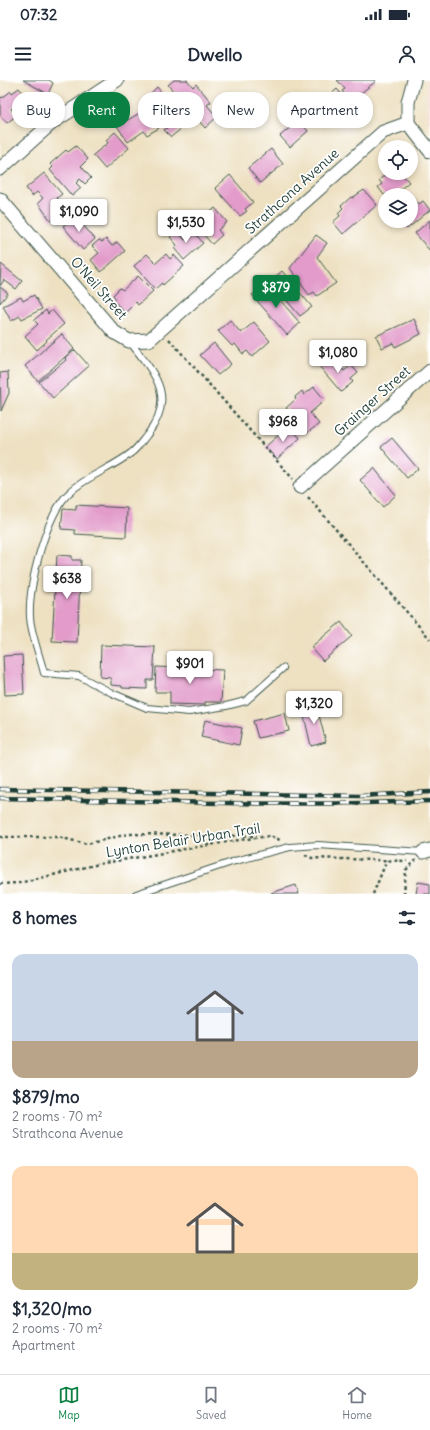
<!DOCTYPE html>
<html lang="en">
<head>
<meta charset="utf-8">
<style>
	:root { --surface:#fff; --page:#f6f6f7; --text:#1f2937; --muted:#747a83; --line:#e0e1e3; --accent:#0b8043 }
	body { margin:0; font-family:Delius,sans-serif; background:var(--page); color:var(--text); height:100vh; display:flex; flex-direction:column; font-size:15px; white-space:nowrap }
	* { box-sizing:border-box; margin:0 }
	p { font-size:13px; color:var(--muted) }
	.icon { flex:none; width:22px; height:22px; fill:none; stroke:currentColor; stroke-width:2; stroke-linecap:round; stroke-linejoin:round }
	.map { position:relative; height:814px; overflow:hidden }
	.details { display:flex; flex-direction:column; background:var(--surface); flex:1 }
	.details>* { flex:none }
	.top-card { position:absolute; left:12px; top:12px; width:406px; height:36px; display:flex; gap:8px }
	.fabs { position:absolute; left:378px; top:60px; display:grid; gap:8px }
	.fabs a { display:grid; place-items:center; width:40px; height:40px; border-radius:50%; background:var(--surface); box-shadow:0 2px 6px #0003; font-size:20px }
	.price { position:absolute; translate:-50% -34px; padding:0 9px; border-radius:4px; background:#fff; color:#222; font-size:13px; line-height:26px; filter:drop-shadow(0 1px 2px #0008) }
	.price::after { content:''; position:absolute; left:50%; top:24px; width:12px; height:9px; margin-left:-6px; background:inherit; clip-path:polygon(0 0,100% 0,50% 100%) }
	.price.active { background:var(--accent); color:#fff }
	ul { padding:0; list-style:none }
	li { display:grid; align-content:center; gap:8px; height:212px; padding:0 12px }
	li span { display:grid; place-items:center; height:124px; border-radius:12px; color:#555 }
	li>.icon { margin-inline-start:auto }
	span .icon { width:72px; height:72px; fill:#fffc; stroke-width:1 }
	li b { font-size:17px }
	h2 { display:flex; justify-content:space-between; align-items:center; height:48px; padding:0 12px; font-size:17px }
	.tag { padding:0 14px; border-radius:16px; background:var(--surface); box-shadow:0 2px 6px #0003; font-size:14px; line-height:36px }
	.tag.active { background:var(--accent); color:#fff }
	.status { display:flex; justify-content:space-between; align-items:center; height:28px; padding:0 20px; background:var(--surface); direction:ltr }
	.status svg { height:11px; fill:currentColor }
	header { display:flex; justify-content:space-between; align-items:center; height:52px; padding:0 12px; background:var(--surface); font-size:18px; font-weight:700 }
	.tab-bar { display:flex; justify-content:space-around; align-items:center; height:56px; border-top:1px solid var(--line); background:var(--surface); font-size:11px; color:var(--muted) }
	.tab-bar a { display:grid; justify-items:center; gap:2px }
	.tab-bar .active { color:var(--accent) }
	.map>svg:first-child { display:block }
</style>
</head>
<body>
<div class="status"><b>07:32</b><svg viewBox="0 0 49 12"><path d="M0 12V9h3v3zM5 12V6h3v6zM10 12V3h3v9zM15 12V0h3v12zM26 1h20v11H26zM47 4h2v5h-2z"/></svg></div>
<header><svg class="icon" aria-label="menu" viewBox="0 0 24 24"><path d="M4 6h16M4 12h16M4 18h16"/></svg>Dwello<svg class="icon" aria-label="person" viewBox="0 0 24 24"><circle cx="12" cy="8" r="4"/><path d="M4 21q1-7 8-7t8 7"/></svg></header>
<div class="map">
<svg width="430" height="814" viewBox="0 0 430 814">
	<rect width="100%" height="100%" fill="#fff"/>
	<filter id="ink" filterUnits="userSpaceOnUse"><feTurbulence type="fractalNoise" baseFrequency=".025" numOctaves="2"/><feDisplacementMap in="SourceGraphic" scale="8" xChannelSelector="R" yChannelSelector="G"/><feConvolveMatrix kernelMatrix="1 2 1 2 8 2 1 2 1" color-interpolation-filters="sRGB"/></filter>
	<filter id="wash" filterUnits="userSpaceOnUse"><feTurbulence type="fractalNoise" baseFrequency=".012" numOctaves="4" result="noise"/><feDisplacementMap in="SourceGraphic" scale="16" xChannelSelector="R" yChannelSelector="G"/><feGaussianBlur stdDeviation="0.9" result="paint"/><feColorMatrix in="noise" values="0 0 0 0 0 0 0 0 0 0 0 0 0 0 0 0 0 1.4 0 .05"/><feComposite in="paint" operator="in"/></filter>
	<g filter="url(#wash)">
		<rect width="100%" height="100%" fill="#eee1c2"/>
		<path fill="#f7cfd5" d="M427 0H430V45L429 44Z"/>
		<g id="blocks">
			<path fill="#e29bca" d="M23 0H49L53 3 48 14Z
				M174 0H187L193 7 196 4 211 22 207 25 217 37 205 48 168 5Z
				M337 0H375L376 1 351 21 342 11 345 9Z
				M157 7 188 43 171 57 164 50 167 48 149 28 155 22 149 15Z
				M19 8 26 16 11 29 17 35 7 43 0 35V16L2 18 11 11 12 13Z
				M337 9 349 23 322 47 310 33Z
				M147 29 159 48 147 55 144 51 128 62 117 46Z
				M299 40 308 51 290 67 280 56Z
				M115 52 129 68 105 89 93 75 108 63 106 60Z
				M76 66 88 79 81 86 91 98 85 104 80 99 76 103 81 108 72 116 50 90 53 87 50 84 66 70 68 72Z
				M271 69 283 84 260 103 248 88Z
				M44 93 62 114 57 118 66 128 51 141 38 123 43 118 37 112 32 116 26 108Z
				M387 93H401L409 102 393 115H384L378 107 382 104 379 100Z
				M230 95 253 122 245 129 247 131 240 136 215 108Z
				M364 110 377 125 343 154 333 142 340 136 338 133 343 128 341 126 351 117 352 118Z
				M404 112 406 114 409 112 411 115H400Z
				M411 115 419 124 423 121 430 130 407 149 401 141H411Z
				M215 128 227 142 218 150 222 155 212 164 190 140 200 131 205 137Z
				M75 136 95 159 83 170 63 146Z
				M430 140V171L415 153Z
				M177 151 185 160 194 152 203 163 184 180 174 168 177 165 170 157Z
				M316 155 327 163 317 177 336 203 317 216 314 212 309 215 290 188Z
				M106 159 112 166 117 162 125 171 101 192 91 180 99 173 92 166 99 160 102 162Z
				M147 174 156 183 166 174 170 179 174 175 184 186 163 205 162 203 155 209 134 186Z
				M1 184 22 201 16 209 4 200 0 206Z
				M282 191 312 227 300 236 270 201Z
				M138 196 153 211 138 225 136 222 125 233 114 221 116 219 113 215 120 208 123 210Z
				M266 204 300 243 287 255 252 215Z
				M0 207 8 213 0 223Z
				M34 215 42 229 22 239 20 236 11 241 3 226 21 217 23 221Z
				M46 230 48 234 52 230 64 244 46 260 47 261 37 270 25 256 38 244 34 240Z
				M414 239 421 254 395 267 393 263 382 268 376 256Z
				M230 240 241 253 254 242 270 261 252 277 247 271 243 274 235 264 232 266 218 251Z
				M62 254 74 269 38 301 25 286Z
				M214 263 231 284 218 295 200 275Z
				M75 270 89 286 53 318 39 302 66 280 65 278Z
				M331 276 344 291 351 285 358 293 351 299 353 302 341 312 319 286Z
				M8 292 9 313 1 331 0 293Z
				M314 307 325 320 310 333 319 344 307 353 286 328 296 319 295 317 302 311 304 315Z
				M289 346 300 358 277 379 265 367Z
				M392 358 418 389 407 398 381 367Z
				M374 388 396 415 383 427 360 400Z
				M76 425 127 428 126 457 75 454V450L61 449 63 429 76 430Z
				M57 475 72 476V480H81L77 562 52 561Z
				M341 542 352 556 323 581 311 567Z
				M101 565 155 567 153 600H147V609L122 608V606L111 605V598L100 597Z
				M22 575 24 614 5 615 3 576Z
				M156 587 223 590 221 622H205V625L170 624V612H155Z
				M316 624 326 662 311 666 302 627Z
				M285 633 289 651 258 658 253 641Z
				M205 640 242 648 239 665 201 657Z
				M418 802 430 804V814H416Z
				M296 805 299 814H272L271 813Z"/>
		</g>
	</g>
	<g filter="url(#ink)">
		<use href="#blocks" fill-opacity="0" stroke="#3e5649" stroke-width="1"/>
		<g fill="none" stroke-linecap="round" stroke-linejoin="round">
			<defs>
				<path id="service" d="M130 262C155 294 177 317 147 355 142 361 137 369 131 373 112 388 87 396 70 412 46 433 28 506 30 537 31 554 40 576 44 593L79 596 112 613 147 628 189 632 226 626 246 621 283 588
					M136 814 235 781 290 767 318 765 423 772"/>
				<path id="minor" d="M408 43 430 71
					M0 89 53 42 117 0
					M0 119 114 252 129 261 149 260 383 52 408 43V22L414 0
					M300 407 430 291
					M423 772 430 770"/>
			</defs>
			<use href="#service" stroke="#3e5649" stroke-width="8"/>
			<use href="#minor" stroke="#3e5649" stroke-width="15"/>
			<path stroke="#3e5649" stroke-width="2.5" stroke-dasharray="3 3" stroke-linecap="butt" d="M169 259 293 399
				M308 417 430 559
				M0 757H58L87 764 128 754 257 756
				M305 775 312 778 407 781
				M0 804 19 803 99 784 232 761 270 756 280 760
				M373 814 387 780
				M404 814 406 790 416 780"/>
			<use href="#service" stroke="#fff" stroke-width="6"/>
			<use href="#minor" stroke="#fff" stroke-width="13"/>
			<defs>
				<path id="rail" d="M0 709 360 716 430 712
					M0 718C143 721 287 727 430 721"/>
			</defs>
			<use href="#rail" stroke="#1f3d34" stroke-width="4.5"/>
			<use href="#rail" stroke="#fff" stroke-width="3" stroke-dasharray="9" stroke-linecap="butt"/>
		</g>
	</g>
	<g text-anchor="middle" stroke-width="3.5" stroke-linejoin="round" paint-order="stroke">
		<g font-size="14" fill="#1f3d34" stroke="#fff">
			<text transform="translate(292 111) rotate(-42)" y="5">Strathcona Avenue</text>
			<text transform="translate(99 208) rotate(49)" y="5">O'Neil Street</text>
			<text transform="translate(372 321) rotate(-42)" y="5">Grainger Street</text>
			<text transform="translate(183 760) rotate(-9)" y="5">Lynton Belair Urban Trail</text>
		</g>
	</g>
</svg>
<div class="fabs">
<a><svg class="icon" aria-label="locate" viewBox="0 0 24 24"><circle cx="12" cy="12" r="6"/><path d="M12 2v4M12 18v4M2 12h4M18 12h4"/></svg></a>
<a><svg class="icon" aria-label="layers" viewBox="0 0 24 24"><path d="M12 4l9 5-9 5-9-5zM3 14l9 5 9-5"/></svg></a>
</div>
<b class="price" style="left:79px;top:153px">$1,090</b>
<b class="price" style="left:186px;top:164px">$1,530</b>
<b class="price active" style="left:276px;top:229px">$879</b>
<b class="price" style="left:338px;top:294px">$1,080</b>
<b class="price" style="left:283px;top:363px">$968</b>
<b class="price" style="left:67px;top:520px">$638</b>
<b class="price" style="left:190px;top:605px">$901</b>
<b class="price" style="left:314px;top:645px">$1,320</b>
<div class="top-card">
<a class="tag">Buy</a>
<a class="tag active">Rent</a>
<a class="tag">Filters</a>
<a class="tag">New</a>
<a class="tag">Apartment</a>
</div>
</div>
<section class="details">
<h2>8 homes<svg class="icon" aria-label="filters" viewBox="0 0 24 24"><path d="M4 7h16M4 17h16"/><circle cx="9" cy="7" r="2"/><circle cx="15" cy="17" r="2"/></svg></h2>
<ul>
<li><span style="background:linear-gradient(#c9d6e8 70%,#b9a48a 0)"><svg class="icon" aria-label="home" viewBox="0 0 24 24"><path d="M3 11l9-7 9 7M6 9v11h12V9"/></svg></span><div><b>$879/mo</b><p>2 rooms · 70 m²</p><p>Strathcona Avenue</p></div></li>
<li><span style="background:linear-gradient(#ffd9b3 70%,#c2b280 0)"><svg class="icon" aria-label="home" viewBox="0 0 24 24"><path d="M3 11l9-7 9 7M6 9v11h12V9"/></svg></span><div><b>$1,320/mo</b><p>2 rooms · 70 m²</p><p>Apartment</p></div></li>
</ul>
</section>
<nav class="tab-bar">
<a class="active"><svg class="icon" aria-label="map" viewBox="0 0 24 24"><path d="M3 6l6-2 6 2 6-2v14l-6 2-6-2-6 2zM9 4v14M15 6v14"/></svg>Map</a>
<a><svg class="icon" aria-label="saved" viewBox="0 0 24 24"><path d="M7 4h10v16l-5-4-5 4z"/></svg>Saved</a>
<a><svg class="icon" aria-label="home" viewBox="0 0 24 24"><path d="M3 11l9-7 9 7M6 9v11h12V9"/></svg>Home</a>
</nav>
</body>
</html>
